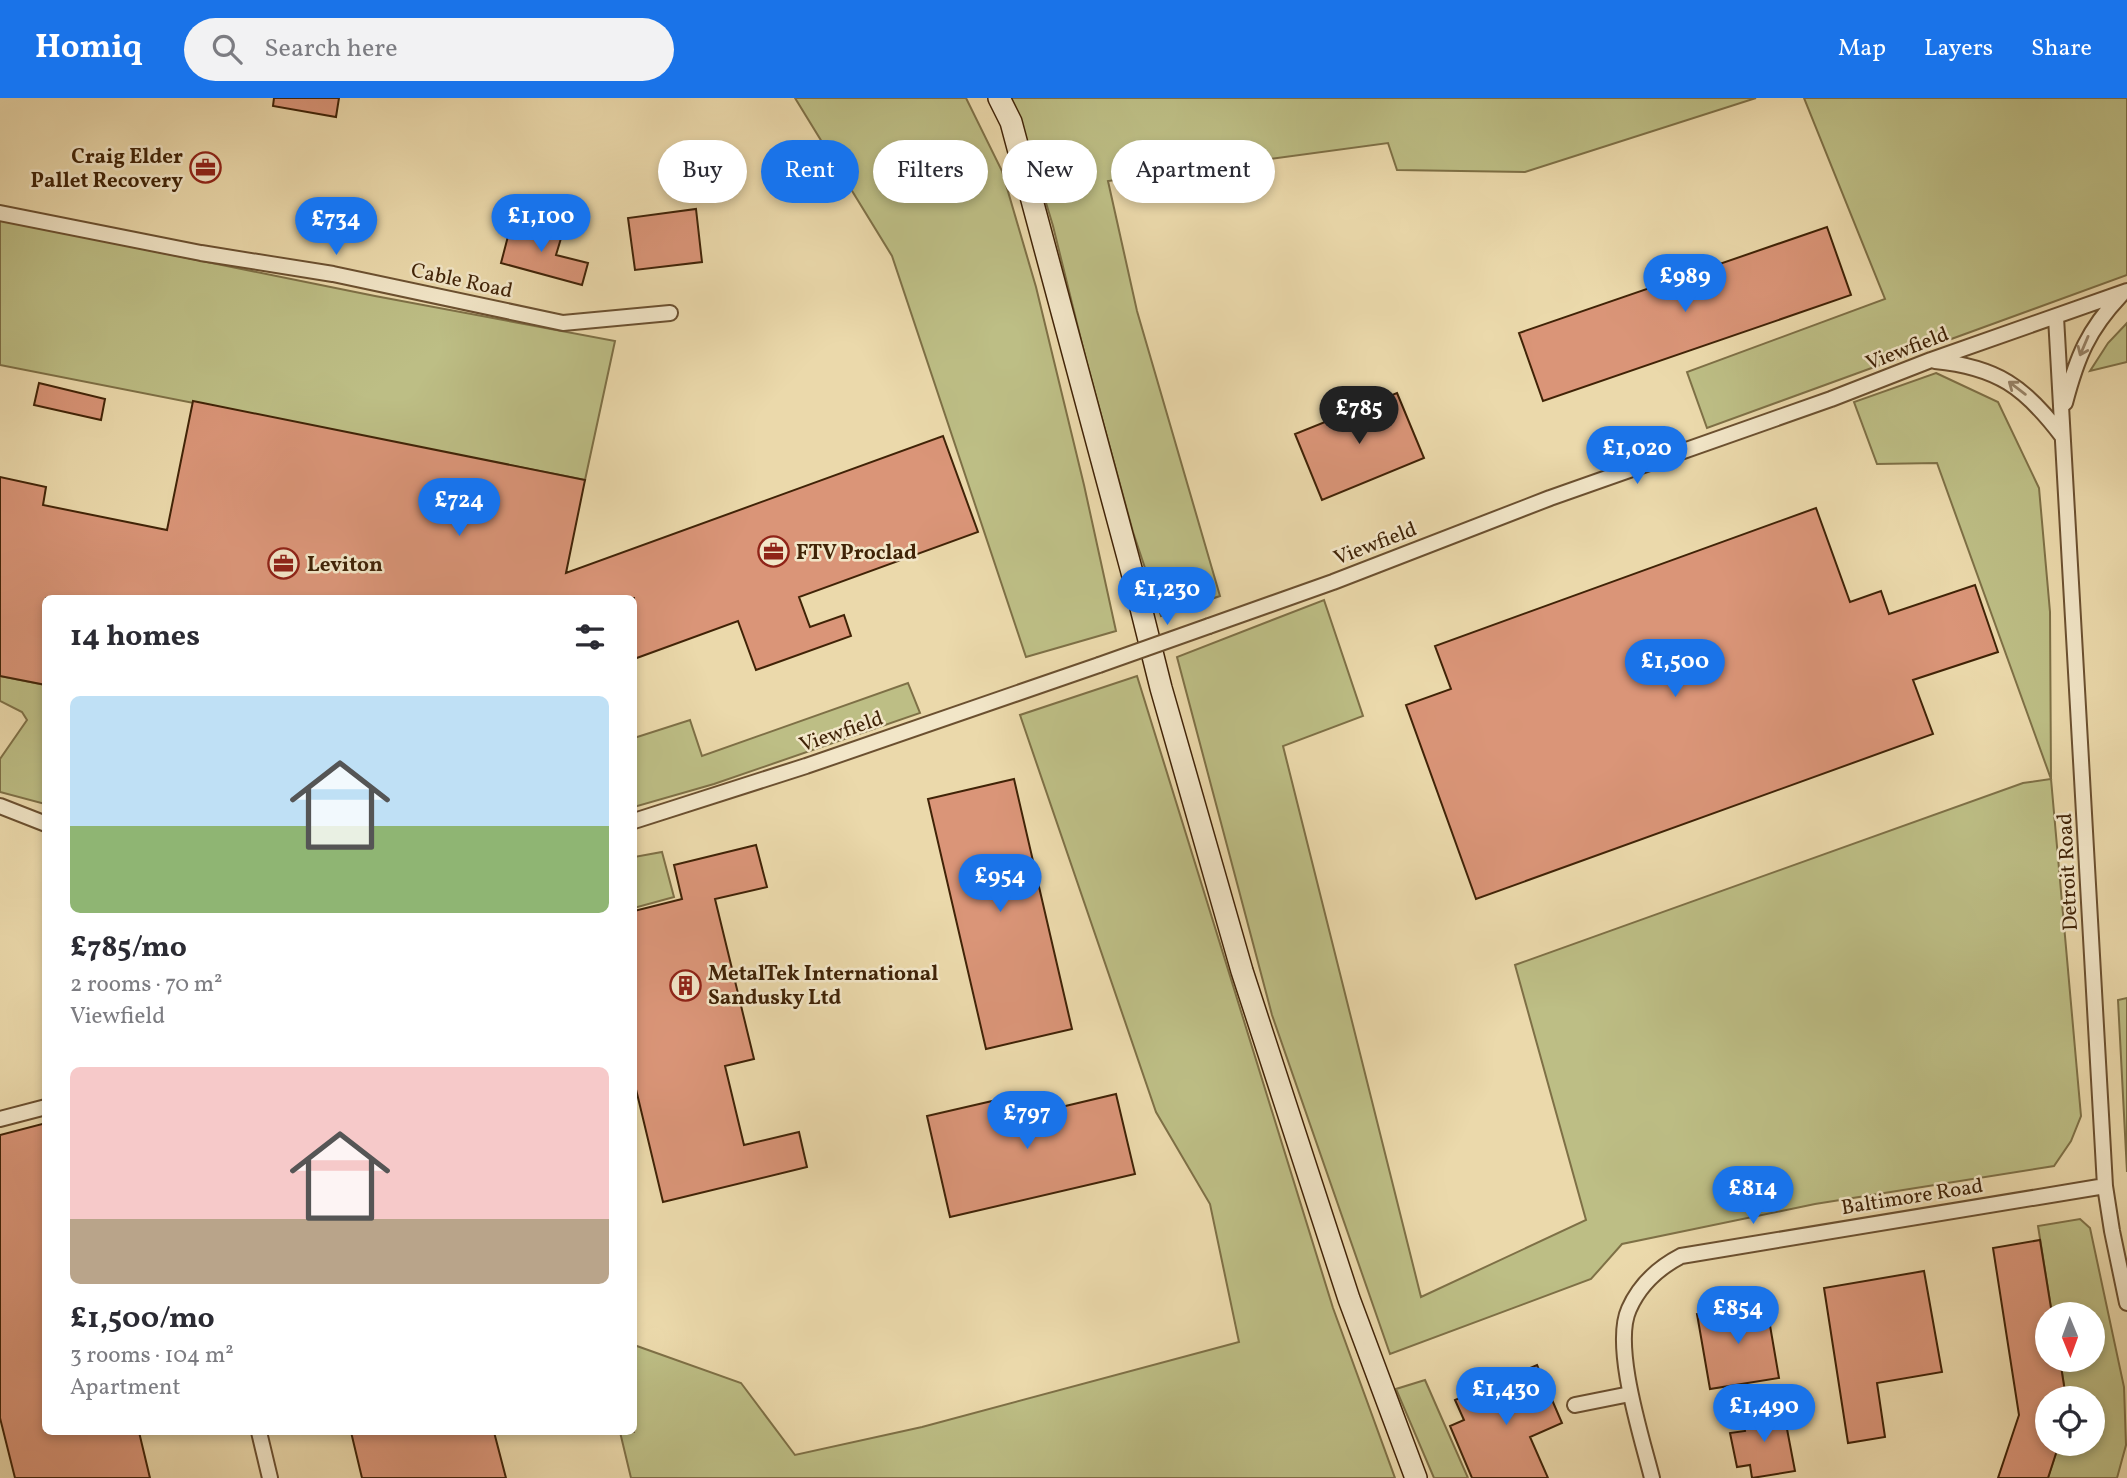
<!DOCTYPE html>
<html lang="en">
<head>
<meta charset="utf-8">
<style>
	:root { --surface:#fff; --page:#f2f2f3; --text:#2b2b33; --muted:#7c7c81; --accent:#1a73e8 }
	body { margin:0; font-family:Vollkorn,serif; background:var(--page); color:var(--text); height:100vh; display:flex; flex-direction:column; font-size:26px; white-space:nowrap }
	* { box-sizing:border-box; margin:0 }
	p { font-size:23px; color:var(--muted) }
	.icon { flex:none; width:38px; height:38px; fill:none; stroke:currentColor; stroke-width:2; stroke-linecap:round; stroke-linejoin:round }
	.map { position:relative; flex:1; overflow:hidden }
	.details { position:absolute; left:42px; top:497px; width:595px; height:840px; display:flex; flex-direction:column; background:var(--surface); border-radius:10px; box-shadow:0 4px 10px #0003 }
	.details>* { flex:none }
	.top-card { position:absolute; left:658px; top:42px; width:665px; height:63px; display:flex; gap:14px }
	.needle { width:46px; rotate:179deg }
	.controls { position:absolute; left:2035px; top:1204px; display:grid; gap:14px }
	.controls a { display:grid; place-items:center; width:70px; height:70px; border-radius:50%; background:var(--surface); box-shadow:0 4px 10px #0003; font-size:35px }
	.price { position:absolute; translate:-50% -60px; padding:0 16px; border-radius:24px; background:var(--accent); color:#fff; font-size:23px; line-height:46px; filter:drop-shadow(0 2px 4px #0008) }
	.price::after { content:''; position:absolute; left:50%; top:42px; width:21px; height:16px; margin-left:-10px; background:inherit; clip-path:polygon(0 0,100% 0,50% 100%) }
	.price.selected { background:#222; color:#fff }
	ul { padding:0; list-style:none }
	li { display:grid; align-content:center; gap:14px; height:371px; padding:0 28px }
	li span { display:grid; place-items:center; height:217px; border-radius:10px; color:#555 }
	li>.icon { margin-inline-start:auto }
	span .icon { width:126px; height:126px; fill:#fffc; stroke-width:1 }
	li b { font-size:30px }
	h2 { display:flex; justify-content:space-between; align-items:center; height:84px; padding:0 28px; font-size:30px }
	.pill { padding:0 24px; border-radius:32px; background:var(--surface); box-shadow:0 4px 10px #0003; font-size:24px; line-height:63px }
	.pill.selected { background:var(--accent); color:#fff }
	header { display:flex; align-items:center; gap:42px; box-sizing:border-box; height:98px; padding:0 35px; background:var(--accent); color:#fff }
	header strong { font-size:33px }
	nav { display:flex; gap:38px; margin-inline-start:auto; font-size:24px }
	.search { width:490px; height:63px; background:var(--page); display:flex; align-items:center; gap:18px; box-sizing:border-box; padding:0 24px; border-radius:38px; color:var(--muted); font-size:26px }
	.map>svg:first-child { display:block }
</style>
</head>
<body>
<header>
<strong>Homiq</strong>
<div class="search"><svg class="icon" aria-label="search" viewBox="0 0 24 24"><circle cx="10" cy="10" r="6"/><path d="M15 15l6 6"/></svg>Search here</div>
<nav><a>Map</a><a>Layers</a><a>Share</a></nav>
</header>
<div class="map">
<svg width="2127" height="1380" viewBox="0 0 2127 1380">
	<rect width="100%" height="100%" fill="#ebd9ab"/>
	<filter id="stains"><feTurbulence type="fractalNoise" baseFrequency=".00286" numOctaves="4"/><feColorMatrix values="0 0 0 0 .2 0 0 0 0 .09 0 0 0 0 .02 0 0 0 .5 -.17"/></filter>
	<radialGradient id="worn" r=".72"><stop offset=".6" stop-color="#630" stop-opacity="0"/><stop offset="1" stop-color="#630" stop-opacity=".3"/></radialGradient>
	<path fill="#bdbe85" stroke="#7e7046" stroke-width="2" d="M795 0H966L1002 73 1036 189 1084 387 1116 533 1026 559 892 158Z
		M1012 0H1756L1525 74 1397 72 1388 45 1108 83 1137 213 1220 498 1161 518 1133 434 1086 262 1053 128 1031 55 1011 24Z
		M1804 0H2127V177L1707 330 1687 274 1885 201Z
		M0 122 375 198 615 243 585 382 0 267Z
		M2127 225V264L2090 273 2108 245Z
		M1936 275 1998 304 2039 390 2050 514 2051 681 2081 1018 2071 1043 2054 1068 1815 1106 1622 1146 1591 1181 1390 1256 1272 917 1177 559 1324 502 1363 618 1283 648 1421 1199 1586 1122 1515 867 2023 685 2051 681 1937 365 1877 366 1854 304Z
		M0 578 45 587V706L0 694V661L27 622 22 614 0 603Z
		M1137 578 1333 1210 1395 1380H631L620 1334H634V1247L741 1285 795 1357 922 1329 1239 1244 1210 1106 1156 1014 1020 617Z
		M908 585 920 615 714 686 634 709V640L690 622 702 658Z
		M662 754 674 799 634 810V759Z
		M2127 900V1074L2118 902Z
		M2080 1121 2090 1130 2124 1289 2126 1347 2117 1380H2048L2059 1346H2093V1300H2066L2060 1262H2093V1216H2052L2038 1128Z
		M1425 1282 1468 1380H1434L1396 1291Z"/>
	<path fill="#da9578" stroke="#402307" stroke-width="2" d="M274 0H339L336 19 273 8Z
		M696 111 702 164 635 172 628 120Z
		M512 123 562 137 556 157 588 165 582 187 501 165Z
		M1827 129 1851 197 1543 303 1519 235Z
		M39 285 105 301 101 322 34 307Z
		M1397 295 1424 360 1322 402 1295 336Z
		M193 303 585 382 566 475 943 338 978 434 799 499 810 529 844 517 851 538 756 572 738 523 634 561V500H46V587L0 578V379L46 389 43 407 167 432Z
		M1816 410 1850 504 1881 493 1889 516 1975 487 1998 554 1913 582 1933 636 1476 801 1406 607 1451 591 1435 548Z
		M1014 681 1072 931 986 951 928 701Z
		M756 747 767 789 715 801 754 961 725 968 744 1047 799 1034 807 1069 663 1104 634 983V813L682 801 674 767Z
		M1116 996 1135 1076 950 1119 927 1018 1014 998 1019 1019Z
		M46 1025V1334H139L150 1380H15L0 1320V1037Z
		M2040 1142 2052 1216H2048V1262H2060L2066 1300H2048V1346H2059L2048 1380H1998L2019 1317 1993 1150Z
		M1924 1173 1942 1274 1877 1285 1885 1339 1848 1345 1824 1190Z
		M1766 1204 1779 1280 1710 1291 1697 1216Z
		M1537 1267 1562 1325 1530 1339 1548 1380H1472L1450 1328 1464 1322 1455 1302Z
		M1783 1310 1795 1373 1752 1380 1750 1367 1737 1369 1730 1335 1745 1333 1742 1318Z
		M351 1334H494L506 1380H362Z"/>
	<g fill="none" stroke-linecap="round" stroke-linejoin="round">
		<defs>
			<path id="minor" d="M0 115 201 155 333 176 563 225 670 215
				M2056 219 2105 1088 2112 1133 2127 1205
				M1935 263C1997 269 2025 289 2062 338
				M2065 305C2077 259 2088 232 2121 197
				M1209 528 1333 484 1550 400 1831 301 1931 262 2127 193
				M0 708 46 726
				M634 723 806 668 1099 567
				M0 1021 46 1009
				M1575 1307 1630 1296
				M259 1334 270 1380
				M1652 1380C1642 1340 1612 1248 1629 1211 1640 1186 1658 1170 1681 1158L2105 1088"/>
			<path id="secondary" d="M999 0 1011 24 1133 478 1161 590 1242 873 1349 1201 1416 1380"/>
		</defs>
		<use href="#minor" stroke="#6b5030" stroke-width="18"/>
		<use href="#secondary" stroke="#402307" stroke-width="24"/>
		<use href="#minor" stroke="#f2e6c8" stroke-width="14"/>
		<use href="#secondary" stroke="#f2e6c8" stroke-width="21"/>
		<defs>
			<path id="minor-bridge" d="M1099 567 1209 528"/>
		</defs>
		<use href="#minor-bridge" stroke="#6b5030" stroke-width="18" stroke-linecap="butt"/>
		<use href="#minor-bridge" stroke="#f2e6c8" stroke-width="14"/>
	</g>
	<defs><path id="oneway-shaft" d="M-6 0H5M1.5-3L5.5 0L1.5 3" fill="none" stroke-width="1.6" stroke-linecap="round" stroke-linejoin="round" transform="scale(1.75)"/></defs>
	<g stroke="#998468">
		<use href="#oneway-shaft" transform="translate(2084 248) rotate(113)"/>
		<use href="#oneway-shaft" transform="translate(2017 290) rotate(-143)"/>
	</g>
	<defs>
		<symbol id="office-ring" viewBox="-11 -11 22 22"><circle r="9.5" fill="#f2e6c8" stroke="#8f2418" stroke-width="1.5"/><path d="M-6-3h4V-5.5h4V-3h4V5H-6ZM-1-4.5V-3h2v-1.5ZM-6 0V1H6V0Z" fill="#8f2418"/></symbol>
		<symbol id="building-ring" viewBox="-11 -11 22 22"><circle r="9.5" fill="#f2e6c8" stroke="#8f2418" stroke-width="1.5"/><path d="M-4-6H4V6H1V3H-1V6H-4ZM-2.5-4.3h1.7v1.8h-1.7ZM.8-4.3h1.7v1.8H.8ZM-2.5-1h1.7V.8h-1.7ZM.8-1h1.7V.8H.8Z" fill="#8f2418"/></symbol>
	</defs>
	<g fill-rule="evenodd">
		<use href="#office-ring" x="188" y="52" width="35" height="35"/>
		<use href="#office-ring" x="756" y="436" width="35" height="35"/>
		<use href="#office-ring" x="266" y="448" width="35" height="35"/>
		<use href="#building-ring" x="668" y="870" width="35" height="35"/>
	</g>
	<g text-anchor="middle" stroke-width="5" stroke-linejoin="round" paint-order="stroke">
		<g font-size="21" font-weight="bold" fill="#402307" stroke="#f2e6c8" text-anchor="start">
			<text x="183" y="65" text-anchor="end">Craig Elder<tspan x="183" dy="24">Pallet Recovery</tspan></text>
			<text x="796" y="461">FTV Proclad</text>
			<text x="307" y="473">Leviton</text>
			<text x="708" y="882">MetalTek International<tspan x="708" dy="24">Sandusky Ltd</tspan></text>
		</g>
		<g font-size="21" fill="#402307" stroke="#f2e6c8">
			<text transform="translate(462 182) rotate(12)" y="7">Cable Road</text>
			<text transform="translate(1907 250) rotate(-21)" y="7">Viewfield</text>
			<text transform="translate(1375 445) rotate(-21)" y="7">Viewfield</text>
			<text transform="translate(841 633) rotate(-19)" y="7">Viewfield</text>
			<text transform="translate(2067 774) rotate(-93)" y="7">Detroit Road</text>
			<text transform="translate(1912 1098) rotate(-9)" y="7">Baltimore Road</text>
		</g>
	</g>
	<rect width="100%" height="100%" filter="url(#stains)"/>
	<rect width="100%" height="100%" fill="url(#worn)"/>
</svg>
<div class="controls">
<a><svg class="needle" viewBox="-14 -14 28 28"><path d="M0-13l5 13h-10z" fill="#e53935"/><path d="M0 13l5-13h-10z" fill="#7c7c81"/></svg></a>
<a><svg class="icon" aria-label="locate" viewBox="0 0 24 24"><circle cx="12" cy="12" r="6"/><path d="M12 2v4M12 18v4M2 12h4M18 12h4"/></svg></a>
</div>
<b class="price" style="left:541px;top:156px">£1,100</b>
<b class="price" style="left:336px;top:159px">£734</b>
<b class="price" style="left:1685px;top:216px">£989</b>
<b class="price selected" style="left:1359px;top:348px">£785</b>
<b class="price" style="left:1637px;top:388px">£1,020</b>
<b class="price" style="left:459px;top:440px">£724</b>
<b class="price" style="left:1167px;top:529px">£1,230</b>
<b class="price" style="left:1675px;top:601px">£1,500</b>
<b class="price" style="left:1000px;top:816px">£954</b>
<b class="price" style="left:1027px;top:1053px">£797</b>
<b class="price" style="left:1753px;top:1128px">£814</b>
<b class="price" style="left:1738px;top:1248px">£854</b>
<b class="price" style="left:1506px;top:1329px">£1,430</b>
<b class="price" style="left:1764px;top:1346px">£1,490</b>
<div class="top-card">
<a class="pill">Buy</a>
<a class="pill selected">Rent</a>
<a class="pill">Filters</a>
<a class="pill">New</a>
<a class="pill">Apartment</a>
</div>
<section class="details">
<h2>14 homes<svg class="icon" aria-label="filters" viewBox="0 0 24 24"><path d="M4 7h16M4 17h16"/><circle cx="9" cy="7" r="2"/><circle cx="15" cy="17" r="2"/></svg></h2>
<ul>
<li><span style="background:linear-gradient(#bfe0f5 60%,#8fb573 0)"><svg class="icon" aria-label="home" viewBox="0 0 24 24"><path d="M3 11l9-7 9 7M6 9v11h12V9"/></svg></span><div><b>£785/mo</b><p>2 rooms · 70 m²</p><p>Viewfield</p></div></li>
<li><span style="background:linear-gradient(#f6c9c9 70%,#b9a48a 0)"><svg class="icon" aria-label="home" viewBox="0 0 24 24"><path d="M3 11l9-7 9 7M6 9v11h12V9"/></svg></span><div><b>£1,500/mo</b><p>3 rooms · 104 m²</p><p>Apartment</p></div></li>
</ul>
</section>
</div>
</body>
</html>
